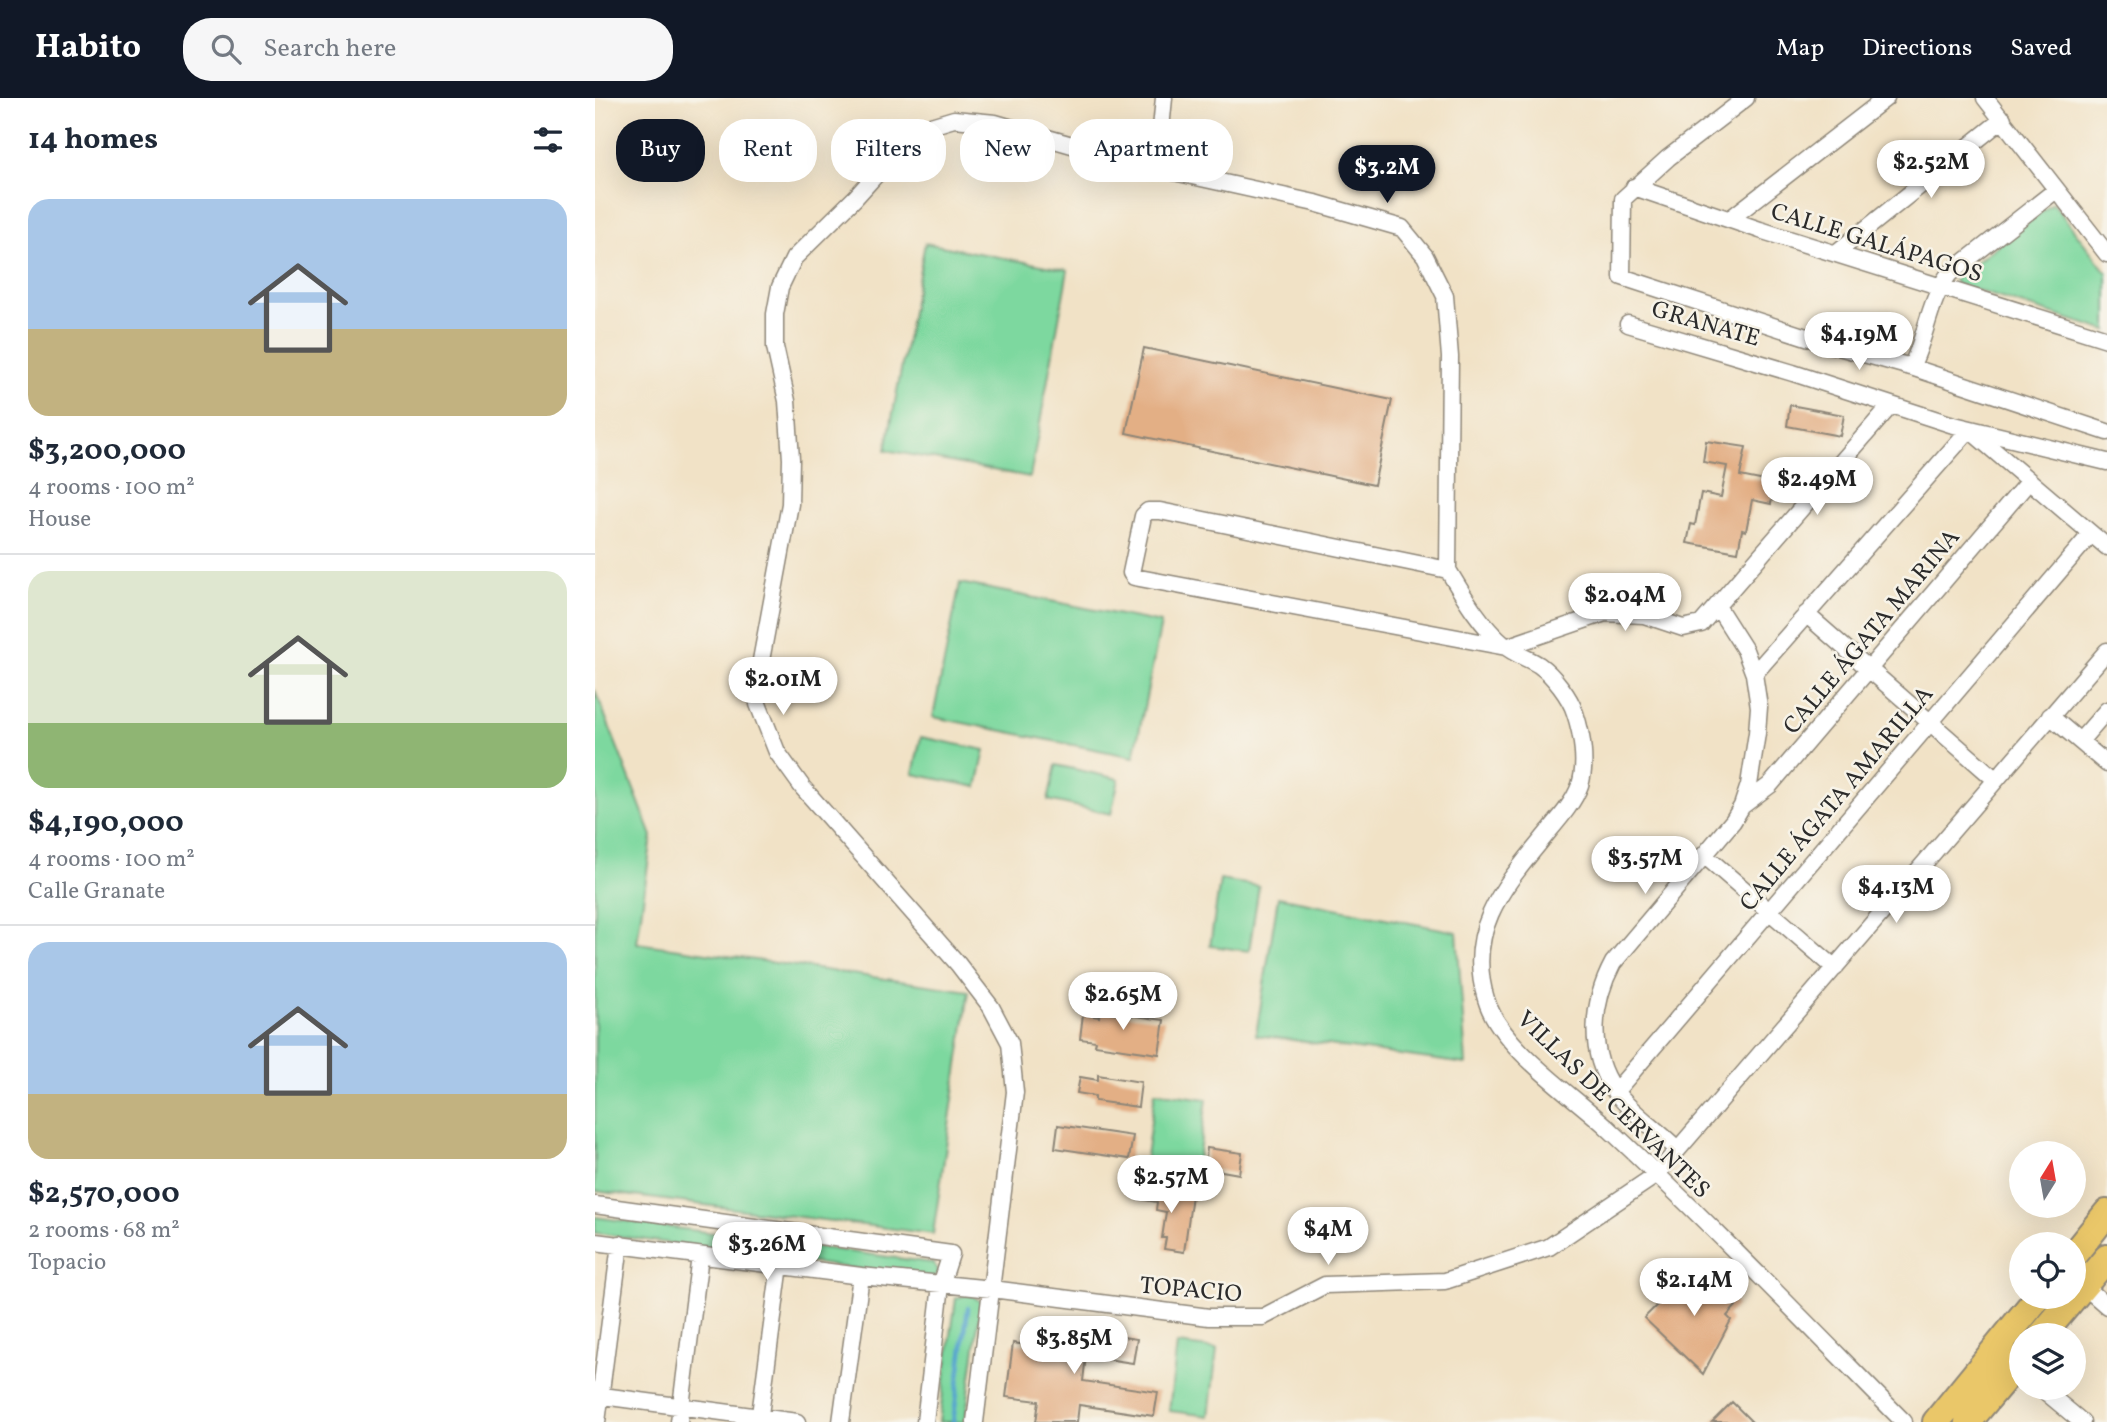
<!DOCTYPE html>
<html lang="en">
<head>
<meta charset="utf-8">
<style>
	:root { --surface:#fff; --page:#f6f6f7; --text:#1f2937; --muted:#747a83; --line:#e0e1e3; --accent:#111827 }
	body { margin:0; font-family:Vollkorn,serif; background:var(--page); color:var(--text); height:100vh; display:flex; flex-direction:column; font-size:26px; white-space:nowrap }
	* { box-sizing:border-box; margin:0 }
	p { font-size:23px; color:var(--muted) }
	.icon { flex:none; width:38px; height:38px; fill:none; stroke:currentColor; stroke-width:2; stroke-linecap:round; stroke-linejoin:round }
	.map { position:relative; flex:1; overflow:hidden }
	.sheet { display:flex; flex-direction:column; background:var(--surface); width:595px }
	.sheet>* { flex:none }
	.top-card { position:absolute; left:21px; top:21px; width:665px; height:63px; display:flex; gap:14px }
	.needle { width:46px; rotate:11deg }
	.buttons { position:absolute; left:1414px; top:1043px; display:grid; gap:14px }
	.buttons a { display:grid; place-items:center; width:77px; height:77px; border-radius:50%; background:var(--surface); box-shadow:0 7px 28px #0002; font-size:35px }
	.price { position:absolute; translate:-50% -60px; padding:0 16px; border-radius:24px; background:#fff; color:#222; font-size:23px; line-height:46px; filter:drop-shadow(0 2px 4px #0008) }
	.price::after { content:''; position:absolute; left:50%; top:42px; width:21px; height:16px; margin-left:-10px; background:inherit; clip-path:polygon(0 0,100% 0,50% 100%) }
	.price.current { background:var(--accent); color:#fff }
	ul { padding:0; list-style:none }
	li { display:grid; align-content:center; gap:14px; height:371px; padding:0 28px }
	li+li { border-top:2px solid var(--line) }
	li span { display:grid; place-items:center; height:217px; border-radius:21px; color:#555 }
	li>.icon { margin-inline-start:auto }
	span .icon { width:126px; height:126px; fill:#fffc; stroke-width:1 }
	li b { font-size:30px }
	h2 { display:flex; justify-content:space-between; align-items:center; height:84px; padding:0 28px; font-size:30px }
	.chip { padding:0 24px; border-radius:28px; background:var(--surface); box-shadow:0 7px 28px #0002; font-size:24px; line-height:63px }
	.chip.current { background:var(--accent); color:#fff }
	header { display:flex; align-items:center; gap:42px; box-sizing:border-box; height:98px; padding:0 35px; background:var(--accent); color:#fff }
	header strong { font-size:33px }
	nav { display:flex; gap:38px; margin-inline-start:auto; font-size:24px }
	.search { width:490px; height:63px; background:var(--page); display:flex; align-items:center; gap:18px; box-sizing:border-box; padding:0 24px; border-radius:28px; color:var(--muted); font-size:26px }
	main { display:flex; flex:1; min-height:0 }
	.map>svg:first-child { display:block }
</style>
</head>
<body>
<header>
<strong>Habito</strong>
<div class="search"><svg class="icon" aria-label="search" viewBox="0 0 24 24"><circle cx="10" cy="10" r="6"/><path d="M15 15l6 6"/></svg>Search here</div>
<nav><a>Map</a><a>Directions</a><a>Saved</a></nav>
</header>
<main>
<section class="sheet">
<h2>14 homes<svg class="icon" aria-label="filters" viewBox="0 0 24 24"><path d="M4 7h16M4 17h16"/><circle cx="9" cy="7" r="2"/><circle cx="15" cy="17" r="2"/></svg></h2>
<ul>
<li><span style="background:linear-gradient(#a9c7e8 60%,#c2b280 0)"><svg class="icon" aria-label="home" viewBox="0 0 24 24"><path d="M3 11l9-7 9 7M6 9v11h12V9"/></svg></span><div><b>$3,200,000</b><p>4 rooms · 100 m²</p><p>House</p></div></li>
<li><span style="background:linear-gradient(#dfe7d0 70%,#8fb573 0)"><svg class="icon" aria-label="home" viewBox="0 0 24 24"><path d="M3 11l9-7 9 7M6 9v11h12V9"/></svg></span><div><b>$4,190,000</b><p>4 rooms · 100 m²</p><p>Calle Granate</p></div></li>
<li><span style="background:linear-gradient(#a9c7e8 70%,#c2b280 0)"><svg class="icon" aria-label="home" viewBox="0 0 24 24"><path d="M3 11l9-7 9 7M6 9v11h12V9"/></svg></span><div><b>$2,570,000</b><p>2 rooms · 68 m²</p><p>Topacio</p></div></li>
</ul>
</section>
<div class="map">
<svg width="1512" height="1324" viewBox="0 0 1512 1324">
	<rect width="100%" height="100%" fill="#f7f3e8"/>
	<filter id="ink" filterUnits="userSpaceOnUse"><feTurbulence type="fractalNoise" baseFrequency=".0143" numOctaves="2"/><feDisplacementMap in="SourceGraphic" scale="14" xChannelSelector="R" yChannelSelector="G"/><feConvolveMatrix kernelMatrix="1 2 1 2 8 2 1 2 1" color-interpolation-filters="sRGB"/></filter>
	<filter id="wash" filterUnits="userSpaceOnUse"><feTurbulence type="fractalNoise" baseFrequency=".00686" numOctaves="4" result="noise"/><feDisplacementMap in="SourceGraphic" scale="28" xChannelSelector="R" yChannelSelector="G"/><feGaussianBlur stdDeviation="1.57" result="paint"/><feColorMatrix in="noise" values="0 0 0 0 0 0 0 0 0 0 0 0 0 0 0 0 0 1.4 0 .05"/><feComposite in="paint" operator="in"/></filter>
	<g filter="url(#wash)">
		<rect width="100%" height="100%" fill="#f1e2c6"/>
		<path fill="#7dd89f" stroke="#548265" stroke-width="2" d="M1458 105 1512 175V233L1361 186 1359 181Z
			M330 145 473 172 435 379 291 352Z
			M365 485 566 525 539 659 338 619Z
			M0 592 57 738 42 845 374 893 338 1136 0 1093Z
			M326 639 390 652 382 689 318 676Z
			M461 667 524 681 516 716 453 702Z
			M625 782 664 788 654 853 615 848Z
			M683 799 862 834 871 966 661 937Z
			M560 994 612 1001 600 1081 549 1073Z
			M0 1119 338 1165 344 1174 336 1181 0 1135Z
			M375 1196 386 1204 370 1324H344L361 1200Z
			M582 1246 622 1251 614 1318 574 1313Z"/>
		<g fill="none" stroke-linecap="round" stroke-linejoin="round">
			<path stroke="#56a4cf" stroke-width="4.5" d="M358 1324 373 1210"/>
		</g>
		<g id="blocks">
			<path fill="#e3af85" d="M549 250 797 302 779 387 531 335Z
				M1195 307 1249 317 1245 338 1192 328Z
				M1111 343 1151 349 1145 378 1180 385 1176 406 1157 402 1151 433 1147 432 1143 454 1092 445 1096 426 1100 427 1106 395 1126 399 1132 368 1108 364Z
				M505 913 569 922 564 956 500 947 501 943 485 941 488 916 504 919Z
				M503 977 546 984 543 1009 500 1003V998L482 995 485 979 503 982Z
				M463 1027 538 1038 534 1061 460 1050Z
				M612 1050 647 1055 644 1076 610 1070Z
				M545 1089 597 1097 589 1154 569 1151 571 1140H567L571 1114 561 1112 562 1104 544 1101Z
				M1101 1175 1111 1176 1121 1180 1142 1207 1132 1218 1136 1222 1108 1276 1049 1220 1091 1178Z
				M454 1228 542 1241 538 1265 491 1258 488 1283 563 1294 559 1318 484 1307 482 1324H441L444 1303 411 1299 418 1245 451 1250Z
				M1137 1304 1157 1324H1117Z"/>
		</g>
	</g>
	<g filter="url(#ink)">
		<use href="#blocks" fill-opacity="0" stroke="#8e8678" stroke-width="2"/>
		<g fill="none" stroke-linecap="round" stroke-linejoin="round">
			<defs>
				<path id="minor" d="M1151 0 1073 60 1028 101 1027 179 1233 246 1316 269 1512 334
					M1390 0 1512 156
					M562 71 569 0
					M1039 89 1165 132 1512 241
					M1135 121 1291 0
					M1241 155 1408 21
					M1033 226 1198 275 1355 326 1512 364
					M1316 269C1331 240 1334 202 1354 176L1461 92
					M1376 333 1512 449
					M853 472 565 413H553L548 418 536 475 539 479 911 549 1010 515 1049 517 1088 530 1106 526 1296 307
					M1211 516 1401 682
					M1159 576 1374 332
					M1455 618 1512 666
					M1485 643 1512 612
					M1147 708 1175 687 1434 383
					M1109 757 1240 870
					M1020 994 1496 436
					M1082 1051C1063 1032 1035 1014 1019 992 992 954 997 904 1018 865L1138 723 1147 708 1154 687 1162 635 1164 609 1159 576 1150 552 1122 508
					M0 1107 356 1156 346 1187 330 1324
					M0 1144 266 1178 397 1191 614 1219H668L730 1187 850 1183 954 1149 1061 1077 1512 553
					M1489 1188 1512 1208
					M1446 1290 1487 1324
					M0 1297 202 1324
					M2 1324 25 1146
					M84 1324 105 1158
					M164 1324 185 1167
					M246 1324 266 1178
					M380 1324 420 994 415 945 396 909 363 866 208 690 182 654 163 606 162 584 195 406 196 361 192 303 180 249V216L185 189 199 160 260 100 297 59 329 30 359 21 400 25 547 67 720 105 807 130 830 158 850 198 855 259 853 472C869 499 886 528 910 548 919 556 933 560 944 567 958 577 975 599 980 615 987 636 992 666 985 687 979 704 965 720 954 733 912 785 869 829 891 901 905 949 975 995 1012 1029 1114 1124 1211 1225 1309 1324"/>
				<path id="primary" d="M1479 1156 1512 1115
					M1447 1237 1512 1160
					M1341 1324 1443 1199
					M1373 1324 1426 1261"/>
			</defs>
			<use href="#minor" stroke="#8e8678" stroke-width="19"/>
			<use href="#primary" stroke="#8e8678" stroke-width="30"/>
			<use href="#minor" stroke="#fff" stroke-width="16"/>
			<use href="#primary" stroke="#eac769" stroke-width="26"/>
		</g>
	</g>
	<g text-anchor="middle" stroke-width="5" stroke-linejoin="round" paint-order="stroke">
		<g font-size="24" fill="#2b2b2b" stroke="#f7f3e8">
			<text transform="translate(1282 144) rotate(17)" y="8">CALLE GALÁPAGOS</text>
			<text transform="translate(1111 225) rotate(16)" y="8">GRANATE</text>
			<text transform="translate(1276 533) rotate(-50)" y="8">CALLE ÁGATA MARINA</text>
			<text transform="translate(1241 700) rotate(-50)" y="8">CALLE ÁGATA AMARILLA</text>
			<text transform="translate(1019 1006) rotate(44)" y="8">VILLAS DE CERVANTES</text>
			<text transform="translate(596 1191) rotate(5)" y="8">TOPACIO</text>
		</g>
	</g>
</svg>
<div class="buttons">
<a><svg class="needle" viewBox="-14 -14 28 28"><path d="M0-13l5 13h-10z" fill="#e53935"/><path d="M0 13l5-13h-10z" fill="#747a83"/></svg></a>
<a><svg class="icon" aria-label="locate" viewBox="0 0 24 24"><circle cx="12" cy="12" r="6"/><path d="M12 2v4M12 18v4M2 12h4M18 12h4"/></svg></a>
<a><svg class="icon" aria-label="layers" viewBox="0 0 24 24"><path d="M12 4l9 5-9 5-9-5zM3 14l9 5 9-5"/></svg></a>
</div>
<b class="price" style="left:1336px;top:102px">$2.52M</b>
<b class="price current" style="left:792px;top:107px">$3.2M</b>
<b class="price" style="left:1264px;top:274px">$4.19M</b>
<b class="price" style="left:1222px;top:419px">$2.49M</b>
<b class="price" style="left:1030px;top:535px">$2.04M</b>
<b class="price" style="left:188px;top:619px">$2.01M</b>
<b class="price" style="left:1050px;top:798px">$3.57M</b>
<b class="price" style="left:1301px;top:827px">$4.13M</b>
<b class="price" style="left:528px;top:934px">$2.65M</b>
<b class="price" style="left:576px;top:1117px">$2.57M</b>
<b class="price" style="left:733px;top:1169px">$4M</b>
<b class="price" style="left:172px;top:1184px">$3.26M</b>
<b class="price" style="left:1099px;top:1220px">$2.14M</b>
<b class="price" style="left:479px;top:1278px">$3.85M</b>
<div class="top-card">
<a class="chip current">Buy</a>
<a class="chip">Rent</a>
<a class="chip">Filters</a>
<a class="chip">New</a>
<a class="chip">Apartment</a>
</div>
</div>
</main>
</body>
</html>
